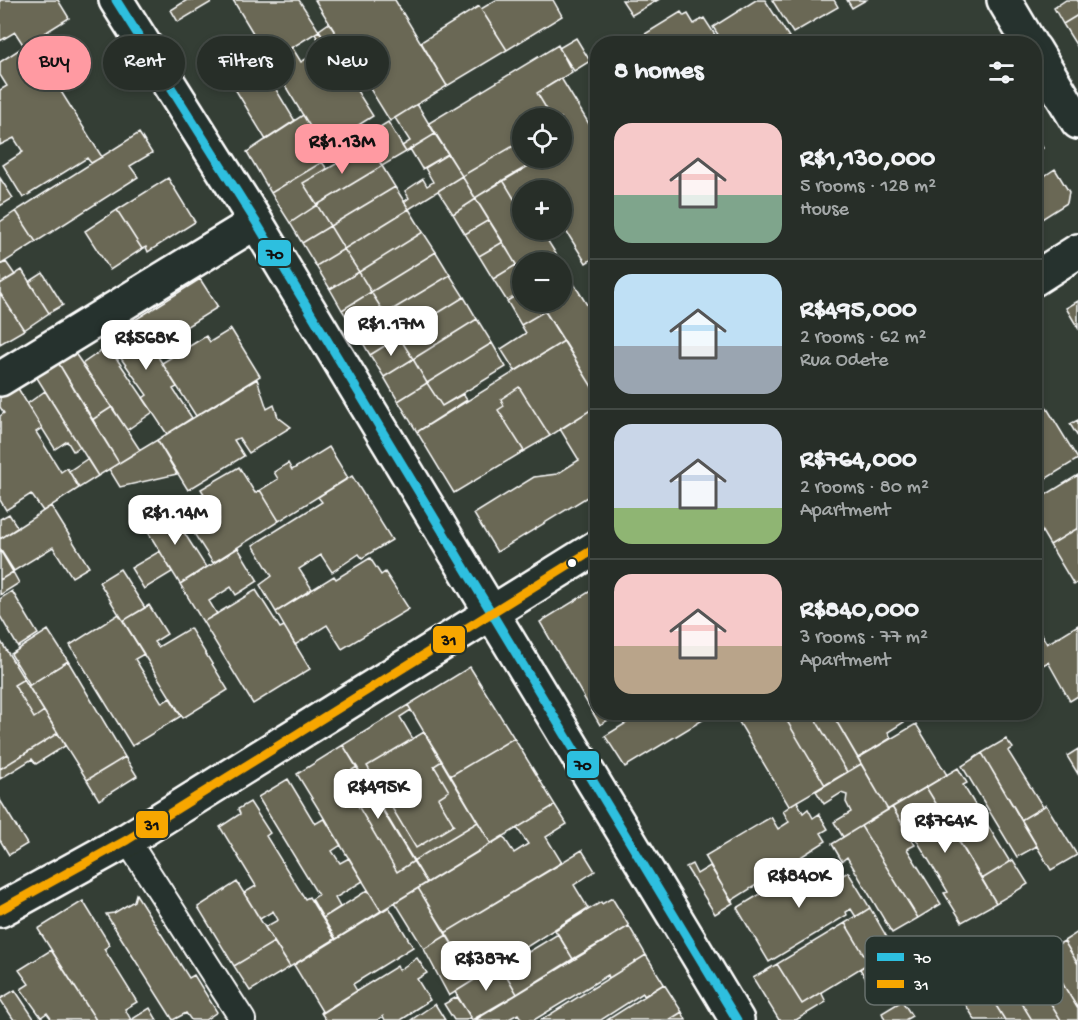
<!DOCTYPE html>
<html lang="en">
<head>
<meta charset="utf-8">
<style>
	:root { --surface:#272e28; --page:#2f3630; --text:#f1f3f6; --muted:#a4a8a8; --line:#434a45; --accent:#ff9aa2 }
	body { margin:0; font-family:"Gochi Hand",sans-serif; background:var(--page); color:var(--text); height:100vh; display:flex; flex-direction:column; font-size:22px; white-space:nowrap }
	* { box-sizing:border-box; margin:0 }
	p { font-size:20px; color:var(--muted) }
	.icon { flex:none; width:33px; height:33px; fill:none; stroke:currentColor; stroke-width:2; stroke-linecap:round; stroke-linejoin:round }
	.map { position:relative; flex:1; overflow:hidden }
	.drawer { position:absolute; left:590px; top:36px; width:452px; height:684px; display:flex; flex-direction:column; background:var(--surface); border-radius:24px; box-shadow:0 3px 9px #0003,0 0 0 2px var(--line) }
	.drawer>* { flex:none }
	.top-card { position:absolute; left:18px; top:36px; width:482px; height:54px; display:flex; gap:12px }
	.controls { position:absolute; left:512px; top:108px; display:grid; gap:12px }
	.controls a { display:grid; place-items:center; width:60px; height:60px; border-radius:50%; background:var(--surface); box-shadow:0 3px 9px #0003,0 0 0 2px var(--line); font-size:30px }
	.price { position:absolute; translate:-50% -51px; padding:0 14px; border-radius:12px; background:#fff; color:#222; font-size:20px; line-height:39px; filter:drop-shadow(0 2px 3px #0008) }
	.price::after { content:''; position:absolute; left:50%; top:36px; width:18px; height:14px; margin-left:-9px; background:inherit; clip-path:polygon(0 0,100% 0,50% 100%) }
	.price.active { background:var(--accent); color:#111 }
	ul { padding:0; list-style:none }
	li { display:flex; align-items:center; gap:18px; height:150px; padding:0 24px }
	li+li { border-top:2px solid var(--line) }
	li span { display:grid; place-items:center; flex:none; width:168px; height:120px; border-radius:18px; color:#555 }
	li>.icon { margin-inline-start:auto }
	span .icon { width:72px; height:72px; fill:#fffc; stroke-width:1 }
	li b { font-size:26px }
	h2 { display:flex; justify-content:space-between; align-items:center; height:72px; padding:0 24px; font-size:26px }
	.chip { padding:0 21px; border-radius:27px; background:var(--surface); box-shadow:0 3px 9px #0003,0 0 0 2px var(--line); font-size:21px; line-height:54px }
	.chip.active { background:var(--accent); color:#111 }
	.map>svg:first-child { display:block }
</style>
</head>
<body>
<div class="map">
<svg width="1078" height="1020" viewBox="0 0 1078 1020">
	<rect width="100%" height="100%" fill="#343e35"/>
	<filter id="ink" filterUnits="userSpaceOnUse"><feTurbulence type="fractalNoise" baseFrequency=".0167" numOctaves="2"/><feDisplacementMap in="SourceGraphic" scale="12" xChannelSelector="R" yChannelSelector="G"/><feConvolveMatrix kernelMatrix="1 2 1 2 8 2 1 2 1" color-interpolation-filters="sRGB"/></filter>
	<g filter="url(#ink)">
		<path fill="#6a6854" stroke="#fff" stroke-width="1.5" d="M0 0H58L69 18 24 46 15 32 0 41Z
			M187 0H215L178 22 171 10Z
			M233 0H299L319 31 270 61Z
			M315 0H395L447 86 390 121Z
			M496 0H553L562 16 507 50 481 9Z
			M622 0H658L632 15Z
			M756 0H765L789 37 777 44H724L713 27Z
			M772 0H834L838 7 793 33Z
			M847 0H866L852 8Z
			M1066 0H1078V15L1063 24 1054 8Z
			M479 6 507 50 447 86 421 42Z
			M681 12 684 16 688 14 694 24 704 18 721 44H651L645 34Z
			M1078 15V48L1063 24Z
			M329 23 358 70 348 76 319 30Z
			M319 31 373 116 349 131 356 142 329 158 270 61 292 47 301 62 324 49 315 34Z
			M40 36 70 84 60 90 102 157 91 163 87 158 23 198 3 165 23 152 14 138 0 145V90L7 86 0 75V62Z
			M576 38 590 61 574 71 559 48Z
			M258 40 281 78 272 83 295 121 266 140 226 74 230 73 223 61Z
			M558 45 572 72 537 93 552 118H522V141L462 176 429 123Z
			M561 78 597 137V256L586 263 561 223V190H522V212L503 180 542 158H561V147L567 143 561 134V118H552L537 93Z
			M417 104 435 134 406 152 402 146 410 141 395 118Z
			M303 115 329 158 271 193 247 152Z
			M388 122 406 152 382 166 369 145 364 148 359 140Z
			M139 133 152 153 130 166 138 177 36 242 16 211Z
			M1034 133 1043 148 1034 154Z
			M435 134 448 154 422 169 410 149Z
			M522 141V158H542L475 198 462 176Z
			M369 145 382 166 317 205 303 183Z
			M448 154 462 176 409 209 404 202 409 198 405 191 423 179 427 186 433 182 425 168Z
			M322 162 327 169 303 183 317 205 290 223 271 193Z
			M382 166 395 187 330 226 317 205Z
			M1055 169 1069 192 1067 203 1034 224V183Z
			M462 176 476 199 453 214 438 191Z
			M0 178 13 198 0 206Z
			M168 178 195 222 148 252 146 247 142 249 117 210Z
			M503 180 522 212V230H541L561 262H522V274L475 198Z
			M395 187 409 209 344 249 330 226Z
			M476 199 489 220 465 234 453 214Z
			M317 205 330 226 302 243 290 223Z
			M409 209 423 232 359 272 344 249Z
			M117 210 142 249 110 270 85 231Z
			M16 211 36 242 0 265V222Z
			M489 220 503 242 479 256 465 234Z
			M330 226 344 249 316 266 302 243Z
			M423 232 436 252 371 292 359 272Z
			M503 242 516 265 493 279 479 256Z
			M344 249 359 272 330 289 316 266Z
			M436 252 450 275 385 314 371 292Z
			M6 262 15 275 0 284V265Z
			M561 263 597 321V395L539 302H561Z
			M516 265 522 274V292L507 301 493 279Z
			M22 270 49 313 24 330 0 293V284Z
			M359 272 371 292 342 310 330 289Z
			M43 273 63 305 49 313 29 282Z
			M450 275 464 297 399 337 385 314Z
			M200 279 218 307 152 348 135 320Z
			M371 292 385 314 356 331 342 310Z
			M522 292V302H539L545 311 521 325 507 301Z
			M0 293 24 330 0 344Z
			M464 297 477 319 413 359 399 337Z
			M1078 301V328L1066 308Z
			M545 311 564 341 515 371 501 349 526 333 521 325Z
			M130 312 177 387 173 389 192 418 167 434 143 398 147 395 120 357 117 360 98 332Z
			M385 314 399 337 370 355 356 331Z
			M477 319 492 343 427 383 413 359Z
			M231 329 260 376 196 416 162 363 206 336 210 342Z
			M399 337 413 359 384 377 370 355Z
			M564 341 597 395V406L550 436 519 387 501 399 504 406 498 410 524 451 454 493 417 432Z
			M492 343 506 367 442 406 427 383Z
			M108 346 153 412 127 430 82 364Z
			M72 349 112 407 92 420 56 359Z
			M56 359 119 463 98 476 34 373Z
			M413 359 427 383 398 401 384 377Z
			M257 379 267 409 274 405 278 417 291 427 249 453 239 438 234 440 244 456 188 490 157 440Z
			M427 383 442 406 463 394 467 400 417 432 398 401Z
			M16 385 42 428 36 432 61 472 67 468 79 488 43 511 31 494 6 510 0 500V416L4 413 0 407V394Z
			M519 387 550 436 524 451 498 410 504 406 501 399Z
			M1034 387 1078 459 1034 486Z
			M45 391 80 447 73 451 67 441 55 449 27 404Z
			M597 406V491L497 552 474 514 534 477 557 474 579 460 560 429Z
			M112 407 140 450 119 463 92 420Z
			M1078 420V437L1070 424Z
			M157 440 177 474 120 487 109 469Z
			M329 447 348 478 279 521 260 490 278 479 274 472 288 463 292 470Z
			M87 459 98 476 79 488 69 471Z
			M239 467 255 493 260 490 279 521 213 563 195 535 219 519 201 489Z
			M1078 475V528L1050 545 1034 518V502Z
			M352 476 392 540 362 558 359 554 332 572 321 555 299 569 312 589 276 612 260 585 272 576 253 545 322 502 318 497Z
			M51 506 89 567 72 577 53 547 14 571 0 549V539Z
			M169 509 206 567 180 584 143 524Z
			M9 514 18 528 0 539V519Z
			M1078 528V582L1074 585 1050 545Z
			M238 548 258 581 236 595 231 587 209 601 217 614 203 622 180 584Z
			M0 550 13 572 0 580Z
			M160 551 172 572 144 589 131 568Z
			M370 558 381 575 385 572 409 609 342 649 327 625 295 645 276 612 334 576 336 579Z
			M120 569 145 608 123 621 99 582Z
			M13 572 19 583 0 595V580Z
			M597 587V712H621L600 725 540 622Z
			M256 590 280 628 284 626 310 669 253 704 203 622Z
			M12 591 38 634 18 647 0 616V599Z
			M149 605 167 634 154 642 158 647 190 628 228 690 183 718 123 621Z
			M119 614 144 654 135 659 162 703 170 698 181 716 132 746 70 645Z
			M1034 622 1047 644 1078 625V696L1070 701 1048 662 1043 665 1034 648Z
			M48 630 68 661 30 685 11 654Z
			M0 640 24 679 14 685 34 718 44 711 58 733 0 769Z
			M68 661 125 757 87 780 28 686Z
			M470 667 514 738 450 776 408 705Z
			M24 679 44 711 34 718 14 685Z
			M408 705 411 710 400 717 413 739 367 766 416 848 454 825 438 798 449 791 434 766 442 761 478 822 413 861 343 745Z
			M644 712H716L625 767 605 736Z
			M733 712H801L787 721 825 785 789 806Z
			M801 712H811L847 772 825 785 787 721Z
			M811 712H831L861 764 847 772Z
			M831 712H909L912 717 888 732 891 738 858 758Z
			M916 724 947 775 888 810 858 758Z
			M424 732 442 761 434 766 449 791 438 798 454 825 416 848 367 766Z
			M58 733 65 746 36 764 32 759 0 779V769Z
			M514 738 555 805 491 844 450 776Z
			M1006 739 1013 748 1008 751 1043 807 1021 820 982 753Z
			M343 745 357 767 341 777 397 872 414 861 427 883 381 911 297 774Z
			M1078 749V774L1067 756Z
			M982 753 1037 846 1017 857 962 766Z
			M125 757 137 776 99 800 87 780Z
			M861 764 888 810 843 837 834 822 851 812 846 802 847 795 841 793 824 804 816 791Z
			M357 767 414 861 397 872 341 777Z
			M958 768 967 783 963 785 1010 862 982 879 926 787Z
			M288 779 315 824 325 818 341 845 332 851 340 863 349 858 363 881 335 898 340 907 323 918 312 899 318 895 258 797Z
			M926 787 996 903 962 922 944 893 948 892 910 829 907 831 892 807Z
			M0 800 27 844 9 855 0 840Z
			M797 801 803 813 808 809 813 818 819 814 828 829 821 833 826 841 731 901 705 856 771 817 778 829 789 822 783 811Z
			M250 802 270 833 266 836 305 899 309 897 335 939 290 967 265 927 278 920 273 911 260 919 244 893 256 886 220 827 240 814 238 809Z
			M555 805 567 824 546 837 562 863 445 933 418 888 503 836 514 853 528 844 517 828Z
			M1046 805 1077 855 1051 870 1021 820Z
			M892 807 915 845 907 849 941 904 918 918 861 826Z
			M478 822 491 844 427 883 413 861Z
			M861 826 918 918 892 933 847 857 842 861 832 844Z
			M582 850 595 871 574 885 588 908 506 960 503 955 485 965 474 948 460 957 445 933Z
			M1013 860 1028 884 996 903 982 879Z
			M813 861 828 884 848 872 870 908 856 917 851 909 846 912 847 915 769 962 737 908 762 893 759 888 783 873 786 878Z
			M692 864 697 874 710 866 733 903 715 914 686 867Z
			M237 882 274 942 234 966 198 907Z
			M418 888 447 935 424 949 395 902Z
			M368 890 381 911 336 939 323 918Z
			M136 894 189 978 194 975 217 1012 205 1020H191L186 1013 173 1020 106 914 114 913 134 901Z
			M612 898 629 926 573 959 555 930 601 902 602 904Z
			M83 901 110 945 104 949 137 1002 125 1009 131 1020 150 1008 157 1020H96L38 929Z
			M389 907 413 947 353 984 357 991 323 1013 294 965Z
			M870 908 900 960 866 979 860 969 869 963 845 923Z
			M845 923 869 963 802 1004 777 964Z
			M629 926 646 955 609 978 608 975 534 1020H522L518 1014 507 1020H475Z
			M1078 932V964L1064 941Z
			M558 934 573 959 517 994 502 968Z
			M447 935 474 980 449 996 424 949Z
			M1064 941 1078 964V1009L1044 953Z
			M274 942 290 967 250 991 234 966Z
			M51 950 96 1020H52L47 1013 41 1017 21 989 29 984 19 970Z
			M1044 953 1078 1009V1020H1061L1026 963Z
			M646 955 664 984 644 996 643 993 601 1020H541Z
			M417 958 427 973 417 979 430 1000 411 1012 412 1013 401 1020H385L383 1016 377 1020H326L321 1013 397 966 399 970Z
			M1026 963 1061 1020H1032L1005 976Z
			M500 964 517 994 472 1020 455 992Z
			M777 964 802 1004 821 992 826 1002 796 1020H779L753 978Z
			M1005 976 1032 1020H1005L985 988Z
			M980 979 985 988 1005 1020H975L958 992Z
			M664 984 682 1012 669 1020H607Z
			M15 990 35 1020H14L0 999Z
			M457 997 471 1017 466 1020H454L444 1004Z
			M902 1001 912 1016 905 1020H885L882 1013Z
			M435 1004 445 1020H411Z
			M682 1012 686 1020H669Z"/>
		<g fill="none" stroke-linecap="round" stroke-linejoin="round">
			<defs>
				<path id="service" d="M127 840 243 1020"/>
				<path id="minor" d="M116 0 256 222 737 1020
					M1004 0 1030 44
					M1034 49 1078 122
					M1034 279 1078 251
					M0 379 256 222
					M0 910 127 840 597 547"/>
			</defs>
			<use href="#service" stroke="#fff" stroke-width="28"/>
			<use href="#minor" stroke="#fff" stroke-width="38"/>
			<use href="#service" stroke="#26332d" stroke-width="24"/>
			<use href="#minor" stroke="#26332d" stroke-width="33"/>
			<defs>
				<path id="bus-1" d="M116 0 256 222 737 1020"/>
				<path id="bus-2" d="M0 910 127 840 597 547"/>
			</defs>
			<use href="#bus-1" stroke="#26332d" stroke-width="14"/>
			<use href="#bus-2" stroke="#26332d" stroke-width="14"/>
			<use href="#bus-1" stroke="#2dbfdf" stroke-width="9"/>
			<use href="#bus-2" stroke="#f7a600" stroke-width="9"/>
		</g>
	</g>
	<circle fill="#fff" stroke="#26332d" stroke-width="2" cx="572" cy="563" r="5"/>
	<rect x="865" y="936" width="198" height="69" rx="9" fill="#26332d" stroke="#67706c" stroke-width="1.5"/>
	<rect x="877" y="953" width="27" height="8" fill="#2dbfdf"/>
	<rect x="877" y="980" width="27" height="8" fill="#f7a600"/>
	<g font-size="16" fill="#fff">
		<text x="914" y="963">70</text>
		<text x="914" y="990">31</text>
	</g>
	<g stroke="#26332d" stroke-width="2">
		<rect x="257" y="239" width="35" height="28" rx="6" fill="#2dbfdf"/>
		<rect x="432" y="625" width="34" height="29" rx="6" fill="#f7a600"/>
		<rect x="566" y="750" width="34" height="29" rx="6" fill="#2dbfdf"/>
		<rect x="135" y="810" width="34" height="29" rx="6" fill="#f7a600"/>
	</g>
	<g font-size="16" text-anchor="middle" font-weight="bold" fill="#111">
		<text x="275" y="259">70</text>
		<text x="449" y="645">31</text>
		<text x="583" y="770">70</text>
		<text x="152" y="830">31</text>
	</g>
</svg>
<div class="controls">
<a><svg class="icon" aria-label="locate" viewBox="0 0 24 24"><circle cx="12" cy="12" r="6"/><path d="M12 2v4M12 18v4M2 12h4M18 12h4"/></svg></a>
<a>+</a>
<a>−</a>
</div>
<b class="price active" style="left:342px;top:175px">R$1.13M</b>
<b class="price" style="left:391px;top:357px">R$1.17M</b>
<b class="price" style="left:146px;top:371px">R$568K</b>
<b class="price" style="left:175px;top:546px">R$1.14M</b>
<b class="price" style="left:378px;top:820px">R$495K</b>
<b class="price" style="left:945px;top:854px">R$764K</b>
<b class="price" style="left:799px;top:909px">R$840K</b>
<b class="price" style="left:486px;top:992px">R$387K</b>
<div class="top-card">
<a class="chip active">Buy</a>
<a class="chip">Rent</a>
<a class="chip">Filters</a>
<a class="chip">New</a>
</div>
<section class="drawer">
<h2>8 homes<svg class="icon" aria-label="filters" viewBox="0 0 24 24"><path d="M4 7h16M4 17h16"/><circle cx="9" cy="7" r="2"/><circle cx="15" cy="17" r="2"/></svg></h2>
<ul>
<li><span style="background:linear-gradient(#f6c9c9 60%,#7fa58c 0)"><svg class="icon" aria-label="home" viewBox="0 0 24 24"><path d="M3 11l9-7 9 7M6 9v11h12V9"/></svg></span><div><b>R$1,130,000</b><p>5 rooms · 128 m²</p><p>House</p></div></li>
<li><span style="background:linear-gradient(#bfe0f5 60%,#9aa5b1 0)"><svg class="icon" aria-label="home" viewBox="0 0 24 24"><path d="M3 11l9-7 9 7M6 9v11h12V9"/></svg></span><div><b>R$495,000</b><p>2 rooms · 62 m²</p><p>Rua Odete</p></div></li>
<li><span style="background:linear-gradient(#c9d6e8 70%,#8fb573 0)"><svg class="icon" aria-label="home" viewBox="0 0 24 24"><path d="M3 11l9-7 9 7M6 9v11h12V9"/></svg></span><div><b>R$764,000</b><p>2 rooms · 80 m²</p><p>Apartment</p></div></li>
<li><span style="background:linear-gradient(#f6c9c9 60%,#b9a48a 0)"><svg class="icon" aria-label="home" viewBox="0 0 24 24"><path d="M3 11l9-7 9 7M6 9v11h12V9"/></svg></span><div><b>R$840,000</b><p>3 rooms · 77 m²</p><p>Apartment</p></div></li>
</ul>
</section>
</div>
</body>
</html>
